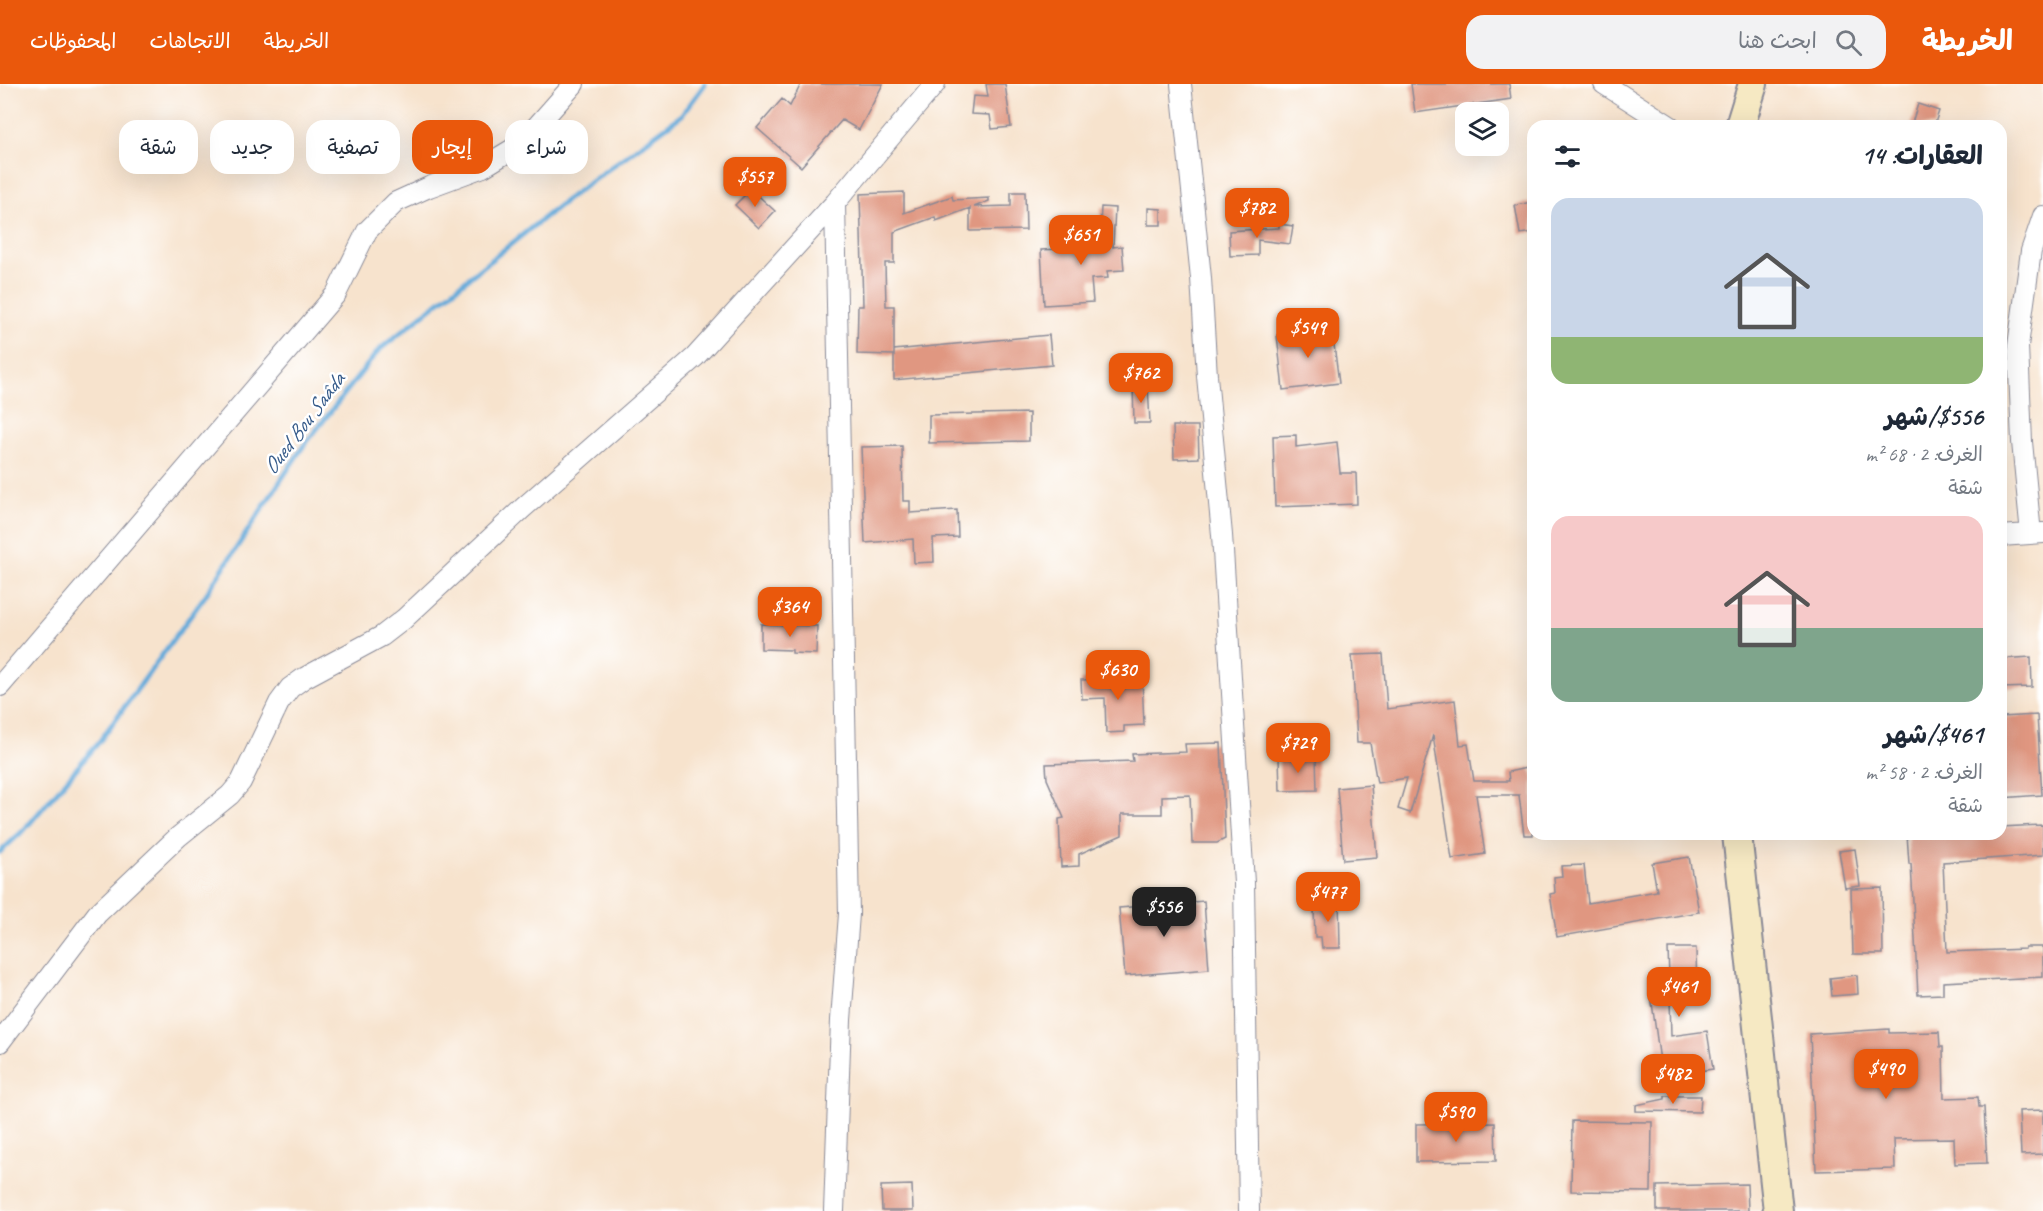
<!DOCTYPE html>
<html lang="ar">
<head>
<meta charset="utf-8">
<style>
	:root { --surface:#fff; --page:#f2f2f3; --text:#1f2937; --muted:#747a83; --accent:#ea580c }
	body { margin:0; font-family:Caveat,"Playpen Sans Arabic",sans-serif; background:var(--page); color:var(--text); direction:rtl; height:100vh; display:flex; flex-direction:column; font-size:22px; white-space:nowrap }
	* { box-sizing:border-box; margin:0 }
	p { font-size:20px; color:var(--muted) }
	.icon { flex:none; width:33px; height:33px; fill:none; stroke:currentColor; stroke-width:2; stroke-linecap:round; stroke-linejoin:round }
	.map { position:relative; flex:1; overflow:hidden; direction:ltr }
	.panel { position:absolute; left:1527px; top:36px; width:480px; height:720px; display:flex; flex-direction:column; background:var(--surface); border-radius:18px; box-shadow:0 6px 24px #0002; direction:rtl }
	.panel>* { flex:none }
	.top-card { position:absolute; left:18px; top:36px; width:570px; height:54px; direction:rtl; display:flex; gap:12px }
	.buttons { position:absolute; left:1455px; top:18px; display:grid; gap:12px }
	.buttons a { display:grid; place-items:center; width:54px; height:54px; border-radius:12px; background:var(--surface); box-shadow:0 6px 24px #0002; font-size:30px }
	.price { position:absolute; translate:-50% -51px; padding:0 14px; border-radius:12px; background:var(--accent); color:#fff; font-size:20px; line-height:39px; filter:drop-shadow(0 2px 3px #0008) }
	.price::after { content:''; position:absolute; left:50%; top:36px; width:18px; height:14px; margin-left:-9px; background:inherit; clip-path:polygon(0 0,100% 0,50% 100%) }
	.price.active { background:#222; color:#fff }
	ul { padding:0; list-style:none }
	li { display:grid; align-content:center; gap:12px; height:318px; padding:0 24px }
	li span { display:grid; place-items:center; height:186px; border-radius:18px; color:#555 }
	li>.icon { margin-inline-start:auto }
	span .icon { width:108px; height:108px; fill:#fffc; stroke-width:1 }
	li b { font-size:26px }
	h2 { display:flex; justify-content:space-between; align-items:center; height:72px; padding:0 24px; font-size:26px }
	.tag { padding:0 21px; border-radius:18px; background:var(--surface); box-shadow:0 6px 24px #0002; font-size:21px; line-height:54px }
	.tag.active { background:var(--accent); color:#fff }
	header { display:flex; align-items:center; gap:36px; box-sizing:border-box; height:84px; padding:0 30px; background:var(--accent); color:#fff }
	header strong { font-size:28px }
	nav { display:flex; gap:33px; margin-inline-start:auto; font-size:21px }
	.search { width:420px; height:54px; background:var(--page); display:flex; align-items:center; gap:15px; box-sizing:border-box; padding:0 21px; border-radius:18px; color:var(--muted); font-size:22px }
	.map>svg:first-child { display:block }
</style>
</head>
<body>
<header>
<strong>الخريطة</strong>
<div class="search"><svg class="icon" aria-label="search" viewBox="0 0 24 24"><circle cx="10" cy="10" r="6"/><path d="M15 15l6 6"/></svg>ابحث هنا</div>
<nav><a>الخريطة</a><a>الاتجاهات</a><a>المحفوظات</a></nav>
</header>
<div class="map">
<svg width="2043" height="1127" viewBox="0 0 2043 1127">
	<rect width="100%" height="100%" fill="#fff"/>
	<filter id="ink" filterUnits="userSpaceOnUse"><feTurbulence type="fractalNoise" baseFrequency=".0167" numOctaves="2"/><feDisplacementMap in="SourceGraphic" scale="12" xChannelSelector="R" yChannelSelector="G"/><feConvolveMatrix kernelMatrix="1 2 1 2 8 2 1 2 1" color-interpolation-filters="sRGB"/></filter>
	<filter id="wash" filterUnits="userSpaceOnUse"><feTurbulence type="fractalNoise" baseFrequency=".008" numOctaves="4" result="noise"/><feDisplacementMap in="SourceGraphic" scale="24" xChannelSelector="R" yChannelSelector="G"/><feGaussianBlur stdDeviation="1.35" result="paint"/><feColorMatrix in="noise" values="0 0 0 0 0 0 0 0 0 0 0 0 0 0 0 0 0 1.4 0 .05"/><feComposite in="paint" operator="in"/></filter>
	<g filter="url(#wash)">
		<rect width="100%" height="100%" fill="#f7e3cd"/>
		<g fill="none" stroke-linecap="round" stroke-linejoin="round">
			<path stroke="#64aada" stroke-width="5" d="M0 768 25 745 99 658 205 512 302 364 379 266 566 116 682 31 705 0"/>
		</g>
		<g id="blocks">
			<path fill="#e09781" d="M801 0H883L859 46 842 36 801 83 757 44 782 15 790 22Z
				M986 0H1005L1011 43 992 45 990 31 971 30 973 12 988 13Z
				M1411 0H1509L1511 15 1415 29Z
				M1918 20 1939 27 1934 42H1911Z
				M751 105 775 127 759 144 735 121Z
				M904 108V129L952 112 953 116 989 114V117L974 123 1011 122V108H1025L1026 146 970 147V124L936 137 935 133 894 148V179H885L886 222H894V271L857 270 858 222H863L860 110Z
				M1533 118V148L1520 150 1515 121Z
				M1101 123 1115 124 1113 163 1122 162 1124 186 1107 187 1108 194 1091 195 1093 218 1044 221 1041 166 1099 163Z
				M1148 124 1161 125V141H1148Z
				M1279 140 1293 142 1290 160 1258 156V171L1230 172 1229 147 1279 144Z
				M1332 245 1339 299 1283 306 1277 251Z
				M1049 251 1052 281 894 296V266Z
				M1133 301H1148L1150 339H1134Z
				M1029 329V357L929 359V331Z
				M1173 342H1198L1199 374 1174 375Z
				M1296 351V363L1337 358 1340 389H1356L1357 420 1275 423 1273 352Z
				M902 362 903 417H910V429L957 426 958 453 933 454 934 478 914 479 913 455 865 459 861 363Z
				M761 540 817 542 816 570 792 569V566L761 565Z
				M1383 570 1387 625 1455 616 1460 661 1468 660 1474 697H1509L1508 688 1531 683 1533 694V751H1524L1519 711H1476L1485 770 1452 775 1433 651 1410 729 1398 725 1407 694 1377 699 1370 659H1357L1352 571Z
				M2031 573 2032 603 2001 604V575Z
				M1142 594 1144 641 1124 642V648L1106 649 1105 614 1082 615 1081 596Z
				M2037 631 2042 711 2001 714V633Z
				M1221 659 1225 755 1217 759H1192L1190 711 1162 712V730H1122V751L1079 770V782L1061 783 1059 735 1064 734 1047 695 1046 680 1133 677 1132 670 1186 668 1185 660Z
				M1316 672 1317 706 1280 707 1279 673Z
				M1371 701 1377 773 1343 776 1337 704Z
				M2043 741V771L1943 778 1947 868 2025 865V863H2043V893L1943 898V910L1918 911 1911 780H1909L1907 750H2001V743Z
				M1855 765 1860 802 1845 804 1839 767Z
				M1689 773 1699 828 1557 853 1550 810 1555 809 1554 793 1562 792 1561 782 1584 781 1588 819 1657 807 1652 779Z
				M1882 804 1883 870H1853L1851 805Z
				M1323 812H1339L1340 864H1322L1321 853H1315L1314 825H1323Z
				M1204 817 1209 885 1125 892 1119 824Z
				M1668 864H1696L1697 914 1670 915 1671 952 1707 947 1713 985 1662 992 1650 904H1661V893H1669Z
				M1857 891 1858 910 1832 912 1830 894Z
				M1889 945V949L1939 948 1940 963H1943L1944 1014 1978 1013 1979 1023H1984L1987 1079 1955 1080 1954 1054 1894 1055 1895 1085 1816 1087 1810 950Z
				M1665 1012H1701L1700 1028 1636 1027V1021L1665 1015Z
				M2043 1026V1070L2021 1071 2019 1027Z
				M1572 1037 1652 1038 1651 1108 1571 1107Z
				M1495 1039 1496 1077 1416 1078V1040Z
				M1747 1100 1748 1127H1657V1102Z
				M912 1101 913 1127H882L881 1102Z"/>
		</g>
	</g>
	<g filter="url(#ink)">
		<use href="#blocks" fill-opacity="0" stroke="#898996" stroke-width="1.5"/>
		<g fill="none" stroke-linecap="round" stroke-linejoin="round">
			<defs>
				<path id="street" d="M1181 0 1201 194 1207 292 1222 451 1244 799 1249 1127
					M1604 0 1670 42
					M2031 450 2022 358 2018 262 2031 167 2043 132
					M2001 452 2043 449
					M0 602 336 210 367 147 396 118 429 103 483 83 521 60 574 0
					M0 958 97 830 178 753 230 711 241 698 279 619 290 604 304 594 382 552 404 535 523 424 695 273 835 119 935 0
					M834 1127 841 936 849 830 835 119"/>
				<path id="secondary" d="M1740 42 1753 0
					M1737 750 1778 1127"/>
			</defs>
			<use href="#street" stroke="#898996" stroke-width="22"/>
			<use href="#secondary" stroke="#898996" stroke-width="32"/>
			<use href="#street" stroke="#fff" stroke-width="20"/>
			<use href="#secondary" stroke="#f6e9c3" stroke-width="28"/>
		</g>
	</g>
	<g text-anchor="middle" stroke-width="5" stroke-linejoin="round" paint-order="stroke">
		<g font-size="22" font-style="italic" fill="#355a89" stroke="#fff">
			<text transform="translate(303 339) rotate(-53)" y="8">Oued Bou Saâda</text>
		</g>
	</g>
</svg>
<div class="buttons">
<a><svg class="icon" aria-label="layers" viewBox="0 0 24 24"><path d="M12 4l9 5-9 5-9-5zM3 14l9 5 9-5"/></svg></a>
</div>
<b class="price" style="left:755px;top:124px">$557</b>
<b class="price" style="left:1257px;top:155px">$782</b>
<b class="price" style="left:1081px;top:182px">$651</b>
<b class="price" style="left:1308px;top:275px">$549</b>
<b class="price" style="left:1141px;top:320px">$762</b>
<b class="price" style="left:790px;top:554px">$364</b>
<b class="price" style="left:1118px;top:617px">$630</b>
<b class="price" style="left:1298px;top:690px">$729</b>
<b class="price" style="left:1328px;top:839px">$477</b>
<b class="price active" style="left:1164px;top:854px">$556</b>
<b class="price" style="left:1679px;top:934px">$461</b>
<b class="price" style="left:1886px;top:1016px">$490</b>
<b class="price" style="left:1673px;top:1021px">$482</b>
<b class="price" style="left:1456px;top:1059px">$590</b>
<div class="top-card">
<a class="tag">شراء</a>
<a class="tag active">إيجار</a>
<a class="tag">تصفية</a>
<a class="tag">جديد</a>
<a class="tag">شقة</a>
</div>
<section class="panel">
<h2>العقارات: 14<svg class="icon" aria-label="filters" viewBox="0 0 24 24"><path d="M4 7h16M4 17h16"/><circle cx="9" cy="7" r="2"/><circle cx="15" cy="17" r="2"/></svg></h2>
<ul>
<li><span style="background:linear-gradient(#c9d6e8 75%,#8fb573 0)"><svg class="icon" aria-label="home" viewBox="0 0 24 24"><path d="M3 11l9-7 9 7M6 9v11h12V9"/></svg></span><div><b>$556/شهر</b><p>الغرف: 2 · 68 m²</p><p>شقة</p></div></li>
<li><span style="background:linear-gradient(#f6c9c9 60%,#7fa58c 0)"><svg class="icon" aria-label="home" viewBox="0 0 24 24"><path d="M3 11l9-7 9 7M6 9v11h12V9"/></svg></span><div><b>$461/شهر</b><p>الغرف: 2 · 58 m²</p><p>شقة</p></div></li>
</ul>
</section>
</div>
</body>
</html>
